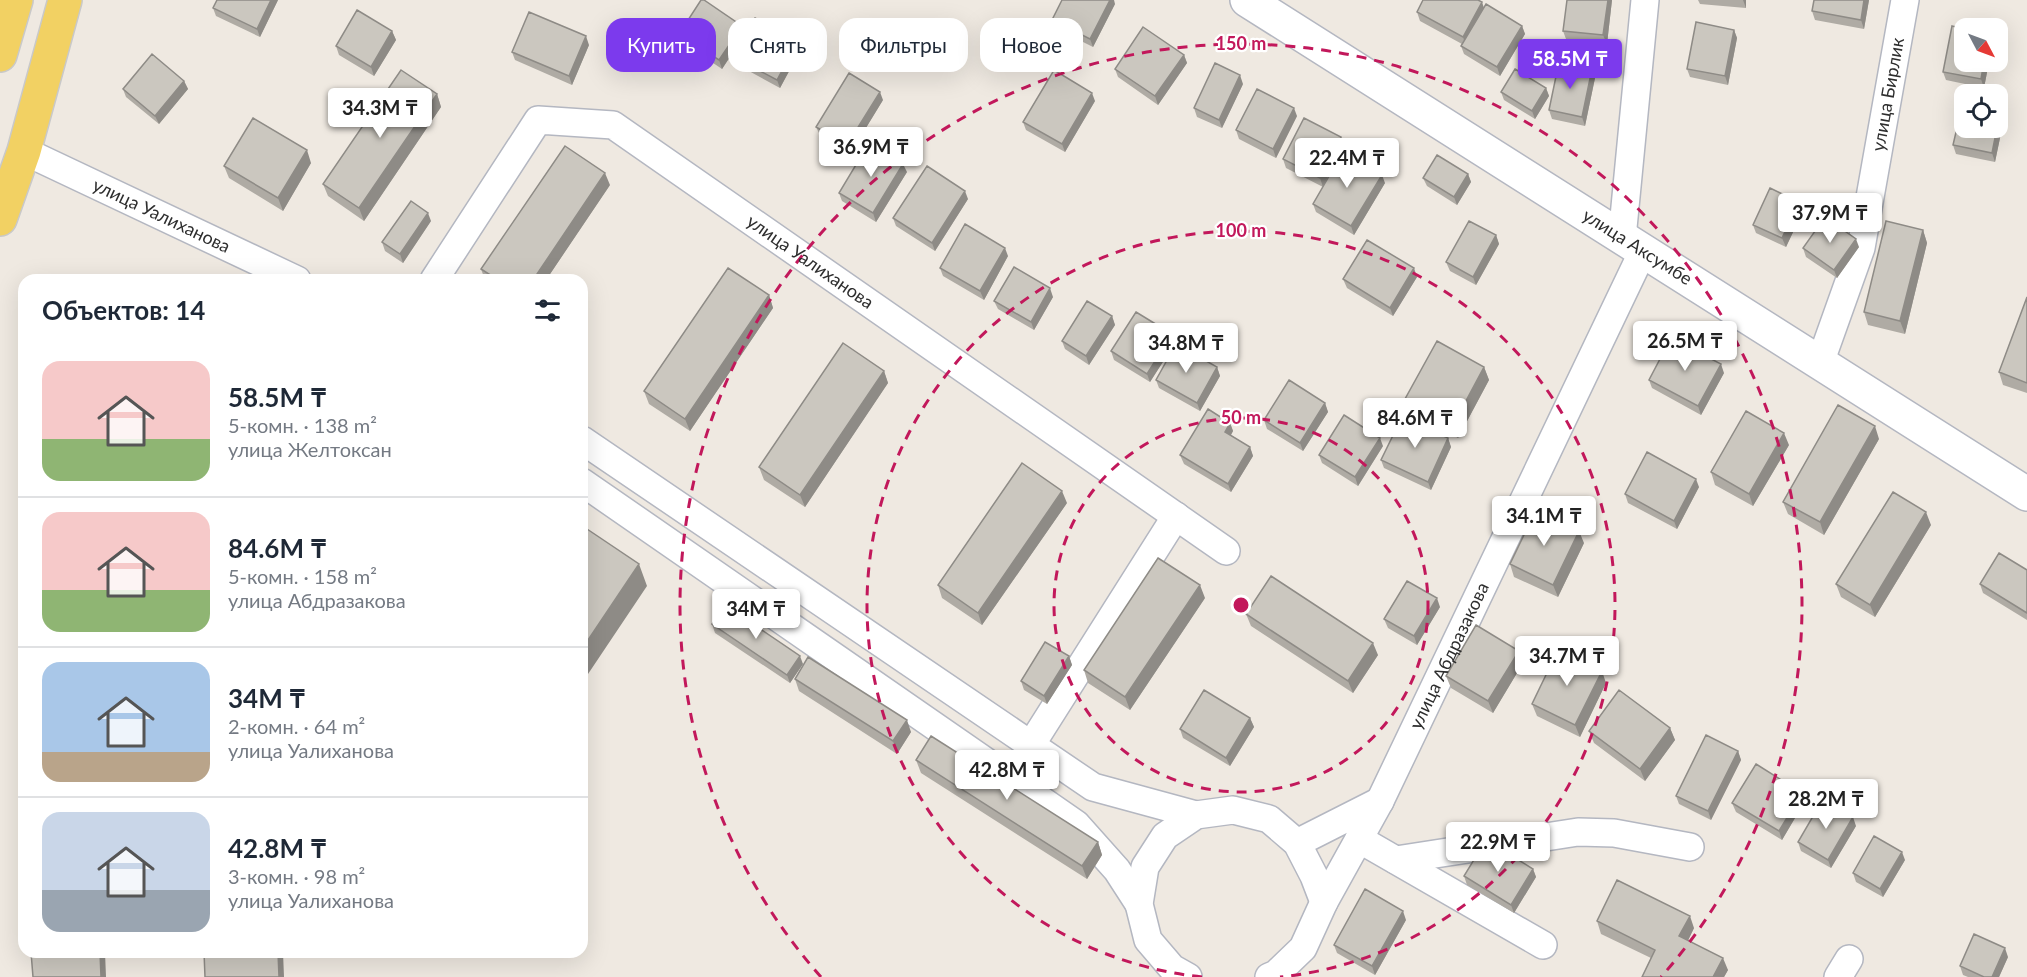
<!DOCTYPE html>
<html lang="ru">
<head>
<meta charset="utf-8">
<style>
	:root { --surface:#fff; --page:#f2f2f3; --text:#1f2937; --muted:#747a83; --line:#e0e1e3; --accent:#7c3aed }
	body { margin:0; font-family:Lato,sans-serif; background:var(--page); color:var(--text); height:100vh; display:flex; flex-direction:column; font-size:22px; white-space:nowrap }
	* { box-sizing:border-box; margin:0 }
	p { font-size:20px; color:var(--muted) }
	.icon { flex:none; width:33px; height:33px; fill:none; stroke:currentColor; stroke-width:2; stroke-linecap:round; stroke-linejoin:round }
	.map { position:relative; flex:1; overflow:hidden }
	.panel { position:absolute; left:18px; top:274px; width:570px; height:684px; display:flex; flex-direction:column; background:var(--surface); border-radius:18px; box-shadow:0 6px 24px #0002 }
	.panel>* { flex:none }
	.hud { position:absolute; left:606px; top:18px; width:570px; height:54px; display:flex; gap:12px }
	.needle { width:39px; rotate:131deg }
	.tools { position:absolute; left:1954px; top:18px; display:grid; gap:12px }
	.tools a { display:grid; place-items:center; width:54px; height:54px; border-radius:12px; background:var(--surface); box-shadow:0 6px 24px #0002; font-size:30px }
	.price { position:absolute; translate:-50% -51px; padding:0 14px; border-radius:6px; background:#fff; color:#222; font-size:20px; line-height:39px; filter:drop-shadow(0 2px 3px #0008) }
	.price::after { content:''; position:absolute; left:50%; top:36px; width:18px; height:14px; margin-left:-9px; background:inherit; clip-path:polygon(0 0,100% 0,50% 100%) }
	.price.active { background:var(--accent); color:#fff }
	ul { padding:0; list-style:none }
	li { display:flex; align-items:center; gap:18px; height:150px; padding:0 24px }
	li+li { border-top:2px solid var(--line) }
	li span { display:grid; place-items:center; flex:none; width:168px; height:120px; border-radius:18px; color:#555 }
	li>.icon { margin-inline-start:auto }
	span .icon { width:72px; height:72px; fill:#fffc; stroke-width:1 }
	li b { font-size:26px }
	h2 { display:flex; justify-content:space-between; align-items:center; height:72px; padding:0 24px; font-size:26px }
	.pill { padding:0 21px; border-radius:18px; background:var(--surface); box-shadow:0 6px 24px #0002; font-size:21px; line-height:54px }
	.pill.active { background:var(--accent); color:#fff }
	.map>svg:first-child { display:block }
</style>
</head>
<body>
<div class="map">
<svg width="2027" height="977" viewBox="0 0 2027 977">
	<rect width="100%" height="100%" fill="#efe9e1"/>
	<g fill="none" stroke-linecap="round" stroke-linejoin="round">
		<defs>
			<g id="street">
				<path id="s1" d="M24 151 297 280"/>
				<path d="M1622 238 1645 0"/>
				<path id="s2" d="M434 280 538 120 613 125 1226 551"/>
				<path id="s3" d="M1820 363 1861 248 1905 0"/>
				<path d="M582 440 1093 787 1196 815"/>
				<path d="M582 482 1076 824 1117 870 1139 904"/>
				<path d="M1031 745 1176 516"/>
				<path d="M1359 839 1543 945"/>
				<path d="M1297 843 1380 801"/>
				<path d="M1396 860 1578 832 1614 833 1690 847"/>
				<path d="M1188 977 1172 968 1148 940 1139 904 1145 867 1165 836 1196 815 1233 810 1269 819 1297 843 1314 876 1324 902"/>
				<path id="s4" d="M1269 977 1276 974 1303 948 1324 902 1380 801 1643 251"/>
				<path d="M1838 977 1849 959"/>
			</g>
			<g id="secondary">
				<path id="s5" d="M1247 0 2027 494"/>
			</g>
			<path id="primary" d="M0 55 16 0
				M0 219 24 151 65 0"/>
		</defs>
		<use href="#street" stroke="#b4b7c1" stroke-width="30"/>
		<use href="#secondary" stroke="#b4b7c1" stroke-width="36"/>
		<use href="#primary" stroke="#c9c9c9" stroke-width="36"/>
		<use href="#street" stroke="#fff" stroke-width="27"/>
		<use href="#secondary" stroke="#fff" stroke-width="33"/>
		<use href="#primary" stroke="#f2d163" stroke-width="33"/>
	</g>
	<path fill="#afaba4" d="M278 0 260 37 216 16 213 8Z
		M1612 0 1607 44 1566 39 1563 31Z
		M1698 0H1746V8L1700 4Z
		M1869 0 1864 29 1815 20 1812 11Z
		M1115 4 1093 47 1055 28 1052 20Z
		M1484 7 1522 26 1525 34 1500 76 1464 54 1461 46 1462 44 1420 21 1417 12Z
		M742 26 745 34 722 69 682 42 679 34Z
		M1734 30 1737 38 1728 85 1690 77 1687 69Z
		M392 31 396 40 374 76 339 55 336 46Z
		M589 45 572 85 515 60 512 52Z
		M801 49 780 88 738 65 734 57Z
		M1184 55 1187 63 1158 105 1118 77 1115 69Z
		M1989 62 1984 88 1946 80 1943 72Z
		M1595 78 1585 126 1552 119 1549 110Z
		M184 81 188 89 159 124 126 97 123 89Z
		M1243 84 1222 128 1197 117 1194 108Z
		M1546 88 1549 96 1535 119 1504 100 1501 92Z
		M437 94 441 107 364 221 328 196 323 184Z
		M883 100 850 154 820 135 816 127Z
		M1095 101 1065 152 1026 130 1023 122Z
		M2002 106 2005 114 1995 162 1956 154 1953 145Z
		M1297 116 1276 158 1239 139 1236 130Z
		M1341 137 1344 145 1325 182 1385 183 1354 235 1316 212 1313 204 1323 187 1286 168 1283 159Z
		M311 163 283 211 229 178 224 166Z
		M907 172 876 222 842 201 839 193Z
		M1468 174 1471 182 1457 205 1427 186 1423 178Z
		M610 185 546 280H485L481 269Z
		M968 199 935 251 896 226 893 218Z
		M1803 211 1786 247 1756 233 1753 225Z
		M431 221 403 263 385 251 382 242Z
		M1923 230 1927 243 1905 334 1868 325 1864 312Z
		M1496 235 1499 244 1476 285 1450 271 1446 262Z
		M1859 247 1837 278 1806 257 1803 248Z
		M1008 256 984 300 943 276 940 268Z
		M1417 277 1393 316 1347 288 1343 279Z
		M769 295 773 308 690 431 649 404 644 391Z
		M1053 297 1034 330 998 309 994 301Z
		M2027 297V393L2003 385 1999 372Z
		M1112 316 1115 325 1089 365 1065 349 1062 341Z
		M1172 334 1175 343 1150 382 1114 360 1111 351Z
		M1217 367 1220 376 1200 411 1159 388 1156 380Z
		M1484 367 1489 380 1458 438 1410 412 1405 399Z
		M884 371 888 383 805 507 764 480 759 467Z
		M1724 373 1701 415 1652 388 1649 380Z
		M1325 403 1328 412 1303 451 1267 429 1264 420Z
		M1230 423 1233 431 1231 435 1250 447 1253 456 1231 492 1184 464 1180 455Z
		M1448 438 1451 447 1431 490 1384 468 1381 460Z
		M1879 439 1824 535 1788 514 1783 502Z
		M1789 445 1753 506 1715 485 1711 472Z
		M1383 446 1358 486 1322 463 1319 455Z
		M1699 487 1677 529 1628 503 1625 494Z
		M1067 503 982 625 942 598 938 585Z
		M1931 525 1875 617 1841 597 1836 584Z
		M1584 543 1558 597 1514 577 1510 564Z
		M2027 570V620L1983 593 1980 584Z
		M1205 598 1130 710 1088 683 1084 670Z
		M1440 607 1417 645 1388 628 1384 619Z
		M1246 614 1378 655 1353 693 1251 626Z
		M712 624 803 664 790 683 715 633Z
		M1069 656 1072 665 1047 704 1024 690 1021 681Z
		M1523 663 1493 713 1451 688 1446 676Z
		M795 679 911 732 897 754 799 691Z
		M1606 683 1580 737 1537 716 1532 704Z
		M1250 718 1254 727 1230 766 1183 738 1180 729Z
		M1670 728 1675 740 1645 781 1594 743 1589 731Z
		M1738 751 1741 760 1711 820 1679 804 1676 796Z
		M916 760 1098 842 1102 855 1087 879 921 773Z
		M1805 801 1782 840 1736 812 1732 803Z
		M1856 826 1831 868 1801 851 1798 842Z
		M1905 860 1883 897 1856 882 1853 873Z
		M1533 869 1536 877 1514 913 1467 885 1464 876Z
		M1406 920 1375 975 1337 953 1334 945Z
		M1597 921 1694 928 1688 940 1728 970 1724 977H1642L1651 958 1601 934Z
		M2008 957 1999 977H1968L1963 975 1960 966Z"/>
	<path fill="#8e8b86" d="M271 0H278L260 37 257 29Z
		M1110 0H1114L1115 4 1093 47 1090 39Z
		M1608 0H1612L1607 44 1603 35Z
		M1743 0H1746V8Z
		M1864 0H1869L1864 29 1861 20Z
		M1482 2 1485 11 1466 46 1463 37Z
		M742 26 745 34 722 69 719 60Z
		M1522 26 1525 34 1500 76 1497 67Z
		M1734 30 1737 38 1728 85 1725 76Z
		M392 31 396 40 374 76 371 67Z
		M586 36 589 45 572 85 569 76Z
		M798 41 801 49 780 88 777 80Z
		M1184 55 1187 63 1158 105 1155 96Z
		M1984 62H1989L1984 88 1981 79Z
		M1592 69 1595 78 1585 126 1582 117Z
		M1240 75 1243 84 1222 128 1219 120Z
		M184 81 188 89 159 124 155 116Z
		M1546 88 1549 96 1535 119 1532 111Z
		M880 92 883 100 850 154 847 145Z
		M1092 93 1095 101 1065 152 1062 144Z
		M437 94 441 107 364 221 359 208Z
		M2002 106 2005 114 1995 162 1992 153Z
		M1294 108 1297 116 1276 158 1273 149Z
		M1341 137 1344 145 1323 187 1320 178Z
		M307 150 311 163 283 211 278 198Z
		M903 164 907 172 876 222 873 213Z
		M605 173 610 185 546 280H533Z
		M1468 174 1471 182 1457 205 1454 197Z
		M1382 175 1385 183 1354 235 1351 226Z
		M965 191 968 199 935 251 932 243Z
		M1799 202 1803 211 1786 247 1782 238Z
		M428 213 431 221 403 263 400 254Z
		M1923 230 1927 243 1905 334 1900 321Z
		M1496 235 1499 244 1476 285 1473 277Z
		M1856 239 1859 247 1837 278 1834 270Z
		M1005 248 1008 256 984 300 980 291Z
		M1414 268 1417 277 1393 316 1390 308Z
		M1050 288 1053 297 1034 330 1031 322Z
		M769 295 773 308 690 431 685 419Z
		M1112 316 1115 325 1089 365 1086 356Z
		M1172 334 1175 343 1150 382 1147 374Z
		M1721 364 1724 373 1701 415 1698 406Z
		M1217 367 1220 376 1200 411 1197 403Z
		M1484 367 1489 380 1458 438 1453 425Z
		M884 371 888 383 805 507 800 495Z
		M1325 403 1328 412 1303 451 1300 443Z
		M1230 423 1233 431 1228 440 1225 432Z
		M1875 426 1879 439 1824 535 1820 522Z
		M1784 433 1789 445 1753 506 1749 494Z
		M1380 438 1383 446 1358 486 1355 477Z
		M1448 438 1451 447 1431 490 1428 482Z
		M1250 447 1253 456 1231 492 1228 484Z
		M1696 479 1699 487 1677 529 1674 521Z
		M1062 491 1067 503 982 625 978 613Z
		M1926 512 1931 525 1875 617 1870 605Z
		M1579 531 1584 543 1558 597 1553 585Z
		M639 564 647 586 582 683V649Z
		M1200 585 1205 598 1130 710 1125 697Z
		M1437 598 1440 607 1417 645 1414 636Z
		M1373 643 1378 655 1353 693 1348 681Z
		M1519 651 1523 663 1493 713 1488 701Z
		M800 656 803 664 790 683 787 675Z
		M1069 656 1072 665 1047 704 1044 696Z
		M1602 671 1606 683 1580 737 1575 725Z
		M1250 718 1254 727 1230 766 1226 758Z
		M907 720 911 732 897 754 893 741Z
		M1670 728 1675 740 1645 781 1640 769Z
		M1738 751 1741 760 1711 820 1708 811Z
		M1802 793 1805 801 1782 840 1779 831Z
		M1853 817 1856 826 1831 868 1828 860Z
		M1098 842 1102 855 1087 879 1082 866Z
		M1902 852 1905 860 1883 897 1880 889Z
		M1533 869 1536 877 1514 913 1511 905Z
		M1403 911 1406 920 1375 975 1372 966Z
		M1690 916 1694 928 1684 949 1679 936Z
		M2005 948 2008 957 1999 977H1992Z
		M100 952H105L106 977H101Z
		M278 952H283L284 977H279Z
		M1723 958 1728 970 1724 977H1713Z"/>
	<path fill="#cbc7bf" stroke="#8e8b86" stroke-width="1.5" d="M217 0H271L257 29 213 8Z
		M701 0H704L742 26 719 60 679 34Z
		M1062 0H1110L1090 39 1052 20Z
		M1423 0H1478L1482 2 1463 37 1417 12Z
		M1567 0H1608L1603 35 1563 31Z
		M1814 0H1864L1861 20 1812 11Z
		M1486 4 1522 26 1497 67 1461 46Z
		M357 10 392 31 371 67 336 46Z
		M529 12 586 36 569 76 512 52Z
		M755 18 798 41 777 80 734 57Z
		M1696 22 1734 30 1725 76 1687 69Z
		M1952 26 1965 29V62H1984L1981 79 1943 72Z
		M1143 27 1184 55 1155 96 1115 69Z
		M152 54 184 81 155 116 123 89Z
		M1559 62 1592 69 1582 117 1549 110Z
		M1215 63 1240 75 1219 120 1194 108Z
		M1515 69 1546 88 1532 111 1501 92Z
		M401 70 437 94 359 208 323 184Z
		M1054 70 1092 93 1062 144 1023 122Z
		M849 73 880 92 847 145 816 127Z
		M1257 89 1294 108 1273 149 1236 130Z
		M1964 98H1965V128H1997L1992 153 1953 145Z
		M1998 105 2002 106 1998 125Z
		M253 118 307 150 278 198 224 166Z
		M1304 118 1341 137 1320 178 1283 159Z
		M869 143 903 164 873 213 839 193Z
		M565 146 605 173 533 280H498L481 269Z
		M1343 152 1382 175 1351 226 1313 204Z
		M1437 155 1468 174 1454 197 1423 178Z
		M927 166 965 191 932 243 893 218Z
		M1770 188 1799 202 1782 238 1753 225Z
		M411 201 428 213 400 254 382 242Z
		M1825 217 1856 239 1834 270 1803 248Z
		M1469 221 1496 235 1473 277 1446 262Z
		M1886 221 1923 230 1900 321 1864 312Z
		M965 224 1005 248 980 291 940 268Z
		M1367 240 1414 268 1390 308 1343 279Z
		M1014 267 1050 288 1031 322 994 301Z
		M728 268 769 295 685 419 644 391Z
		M2027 297V383L1999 372Z
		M1087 301 1112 316 1086 356 1062 341Z
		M1136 312 1172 334 1147 374 1111 351Z
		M1671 338 1721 364 1698 406 1649 380Z
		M1437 341 1484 367 1453 425 1405 399Z
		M843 343 884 371 800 495 759 467Z
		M1176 344 1217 367 1197 403 1156 380Z
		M1289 380 1325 403 1300 443 1264 420Z
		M1838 405 1875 426 1820 522 1783 502Z
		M1208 409 1230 423 1225 432 1250 447 1228 484 1180 455Z
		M1746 411 1784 433 1749 494 1711 472Z
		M1344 415 1380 438 1355 477 1319 455Z
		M1402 417 1448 438 1428 482 1381 460Z
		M1647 452 1696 479 1674 521 1625 494Z
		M1022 463 1062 491 978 613 938 585Z
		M1893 492 1926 512 1870 605 1836 584Z
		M1536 510 1579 531 1553 585 1510 564Z
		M587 529 639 564 582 649V536Z
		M1999 553 2027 570V613L1980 584Z
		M1158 558 1200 585 1125 697 1084 670Z
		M1271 576 1373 643 1348 681 1246 614Z
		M1407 581 1437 598 1414 636 1384 619Z
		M725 605 800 656 787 675 712 624Z
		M1476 625 1519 651 1488 701 1446 676Z
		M1045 642 1069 656 1044 696 1021 681Z
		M1558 650 1602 671 1575 725 1532 704Z
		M808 657 907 720 893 741 795 679Z
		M1204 690 1250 718 1226 758 1180 729Z
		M1619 690 1670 728 1640 769 1589 731Z
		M1706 735 1738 751 1708 811 1676 796Z
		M931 736 1098 842 1082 866 916 760Z
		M1756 764 1802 793 1779 831 1732 803Z
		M1823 799 1853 817 1828 860 1798 842Z
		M1874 836 1902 852 1880 889 1853 873Z
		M1486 840 1533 869 1511 905 1464 876Z
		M1617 880 1690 916 1679 936 1723 958 1713 977H1642L1655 950 1597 921Z
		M1365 889 1403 911 1372 966 1334 945Z
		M1974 934 2005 948 1992 977H1984L1960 966Z
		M31 952H100L101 977H33Z
		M204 952H278L279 977H205Z"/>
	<g fill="none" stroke="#c2185b" stroke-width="3" stroke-dasharray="10 8">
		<circle cx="1241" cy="605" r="187"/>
		<path d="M1202 977A374 374 0 1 1 1280 977"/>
		<path d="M821 977A561 561 0 1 1 1661 977"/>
	</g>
	<g text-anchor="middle" stroke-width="4.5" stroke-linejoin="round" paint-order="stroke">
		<g font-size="18" fill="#2e2e2e" stroke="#fff">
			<text dy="6" stroke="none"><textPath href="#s3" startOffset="278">улица Бирлик</textPath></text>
			<text dy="6" stroke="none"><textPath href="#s1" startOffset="152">улица Уалиханова</textPath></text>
			<text dy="6" stroke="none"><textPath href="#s5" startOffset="462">улица Аксумбе</textPath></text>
			<text dy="6" stroke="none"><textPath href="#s2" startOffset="506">улица Уалиханова</textPath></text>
			<text dy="6" stroke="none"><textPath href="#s4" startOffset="372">улица Абдразакова</textPath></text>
		</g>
	</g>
	<circle cx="1241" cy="605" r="9" fill="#c2185b" stroke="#fff" stroke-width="3"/>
	<g font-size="18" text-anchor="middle" font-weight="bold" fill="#c2185b" stroke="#fff" stroke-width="4.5" stroke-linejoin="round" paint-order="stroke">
		<text x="1241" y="50">150 m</text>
		<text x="1241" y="237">100 m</text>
		<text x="1241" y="424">50 m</text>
	</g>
</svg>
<div class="tools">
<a><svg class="needle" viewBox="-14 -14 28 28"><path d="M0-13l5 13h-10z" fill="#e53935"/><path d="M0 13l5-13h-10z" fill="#747a83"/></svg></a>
<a><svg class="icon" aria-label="locate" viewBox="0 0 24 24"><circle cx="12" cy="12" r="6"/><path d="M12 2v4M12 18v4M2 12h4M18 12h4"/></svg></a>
</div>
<b class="price active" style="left:1570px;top:90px">58.5M ₸</b>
<b class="price" style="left:380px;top:139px">34.3M ₸</b>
<b class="price" style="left:871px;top:178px">36.9M ₸</b>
<b class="price" style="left:1347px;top:189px">22.4M ₸</b>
<b class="price" style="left:1830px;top:244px">37.9M ₸</b>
<b class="price" style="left:1685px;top:372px">26.5M ₸</b>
<b class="price" style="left:1186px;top:374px">34.8M ₸</b>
<b class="price" style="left:1415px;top:449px">84.6M ₸</b>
<b class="price" style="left:1544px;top:547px">34.1M ₸</b>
<b class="price" style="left:756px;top:640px">34M ₸</b>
<b class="price" style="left:1567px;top:687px">34.7M ₸</b>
<b class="price" style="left:1007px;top:801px">42.8M ₸</b>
<b class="price" style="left:1826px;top:830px">28.2M ₸</b>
<b class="price" style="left:1498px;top:873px">22.9M ₸</b>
<div class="hud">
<a class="pill active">Купить</a>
<a class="pill">Снять</a>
<a class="pill">Фильтры</a>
<a class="pill">Новое</a>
</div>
<section class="panel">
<h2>Объектов: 14<svg class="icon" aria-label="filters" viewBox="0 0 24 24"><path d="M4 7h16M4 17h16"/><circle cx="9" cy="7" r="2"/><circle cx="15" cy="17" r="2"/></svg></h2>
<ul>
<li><span style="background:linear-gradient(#f6c9c9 65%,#8fb573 0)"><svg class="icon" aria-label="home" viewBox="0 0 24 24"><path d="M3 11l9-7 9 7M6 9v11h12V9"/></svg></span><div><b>58.5M ₸</b><p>5-комн. · 138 m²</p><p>улица Желтоксан</p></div></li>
<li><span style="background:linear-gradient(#f6c9c9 65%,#8fb573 0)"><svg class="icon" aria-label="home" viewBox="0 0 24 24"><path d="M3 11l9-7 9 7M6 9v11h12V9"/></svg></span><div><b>84.6M ₸</b><p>5-комн. · 158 m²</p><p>улица Абдразакова</p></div></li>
<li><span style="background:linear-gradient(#a9c7e8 75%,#b9a48a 0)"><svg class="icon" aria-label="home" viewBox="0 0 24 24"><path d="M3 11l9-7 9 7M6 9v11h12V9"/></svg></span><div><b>34M ₸</b><p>2-комн. · 64 m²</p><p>улица Уалиханова</p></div></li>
<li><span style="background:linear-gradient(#c9d6e8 65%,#9aa5b1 0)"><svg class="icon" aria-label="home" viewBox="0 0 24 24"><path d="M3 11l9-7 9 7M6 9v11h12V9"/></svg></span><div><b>42.8M ₸</b><p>3-комн. · 98 m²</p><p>улица Уалиханова</p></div></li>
</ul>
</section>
</div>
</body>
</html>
